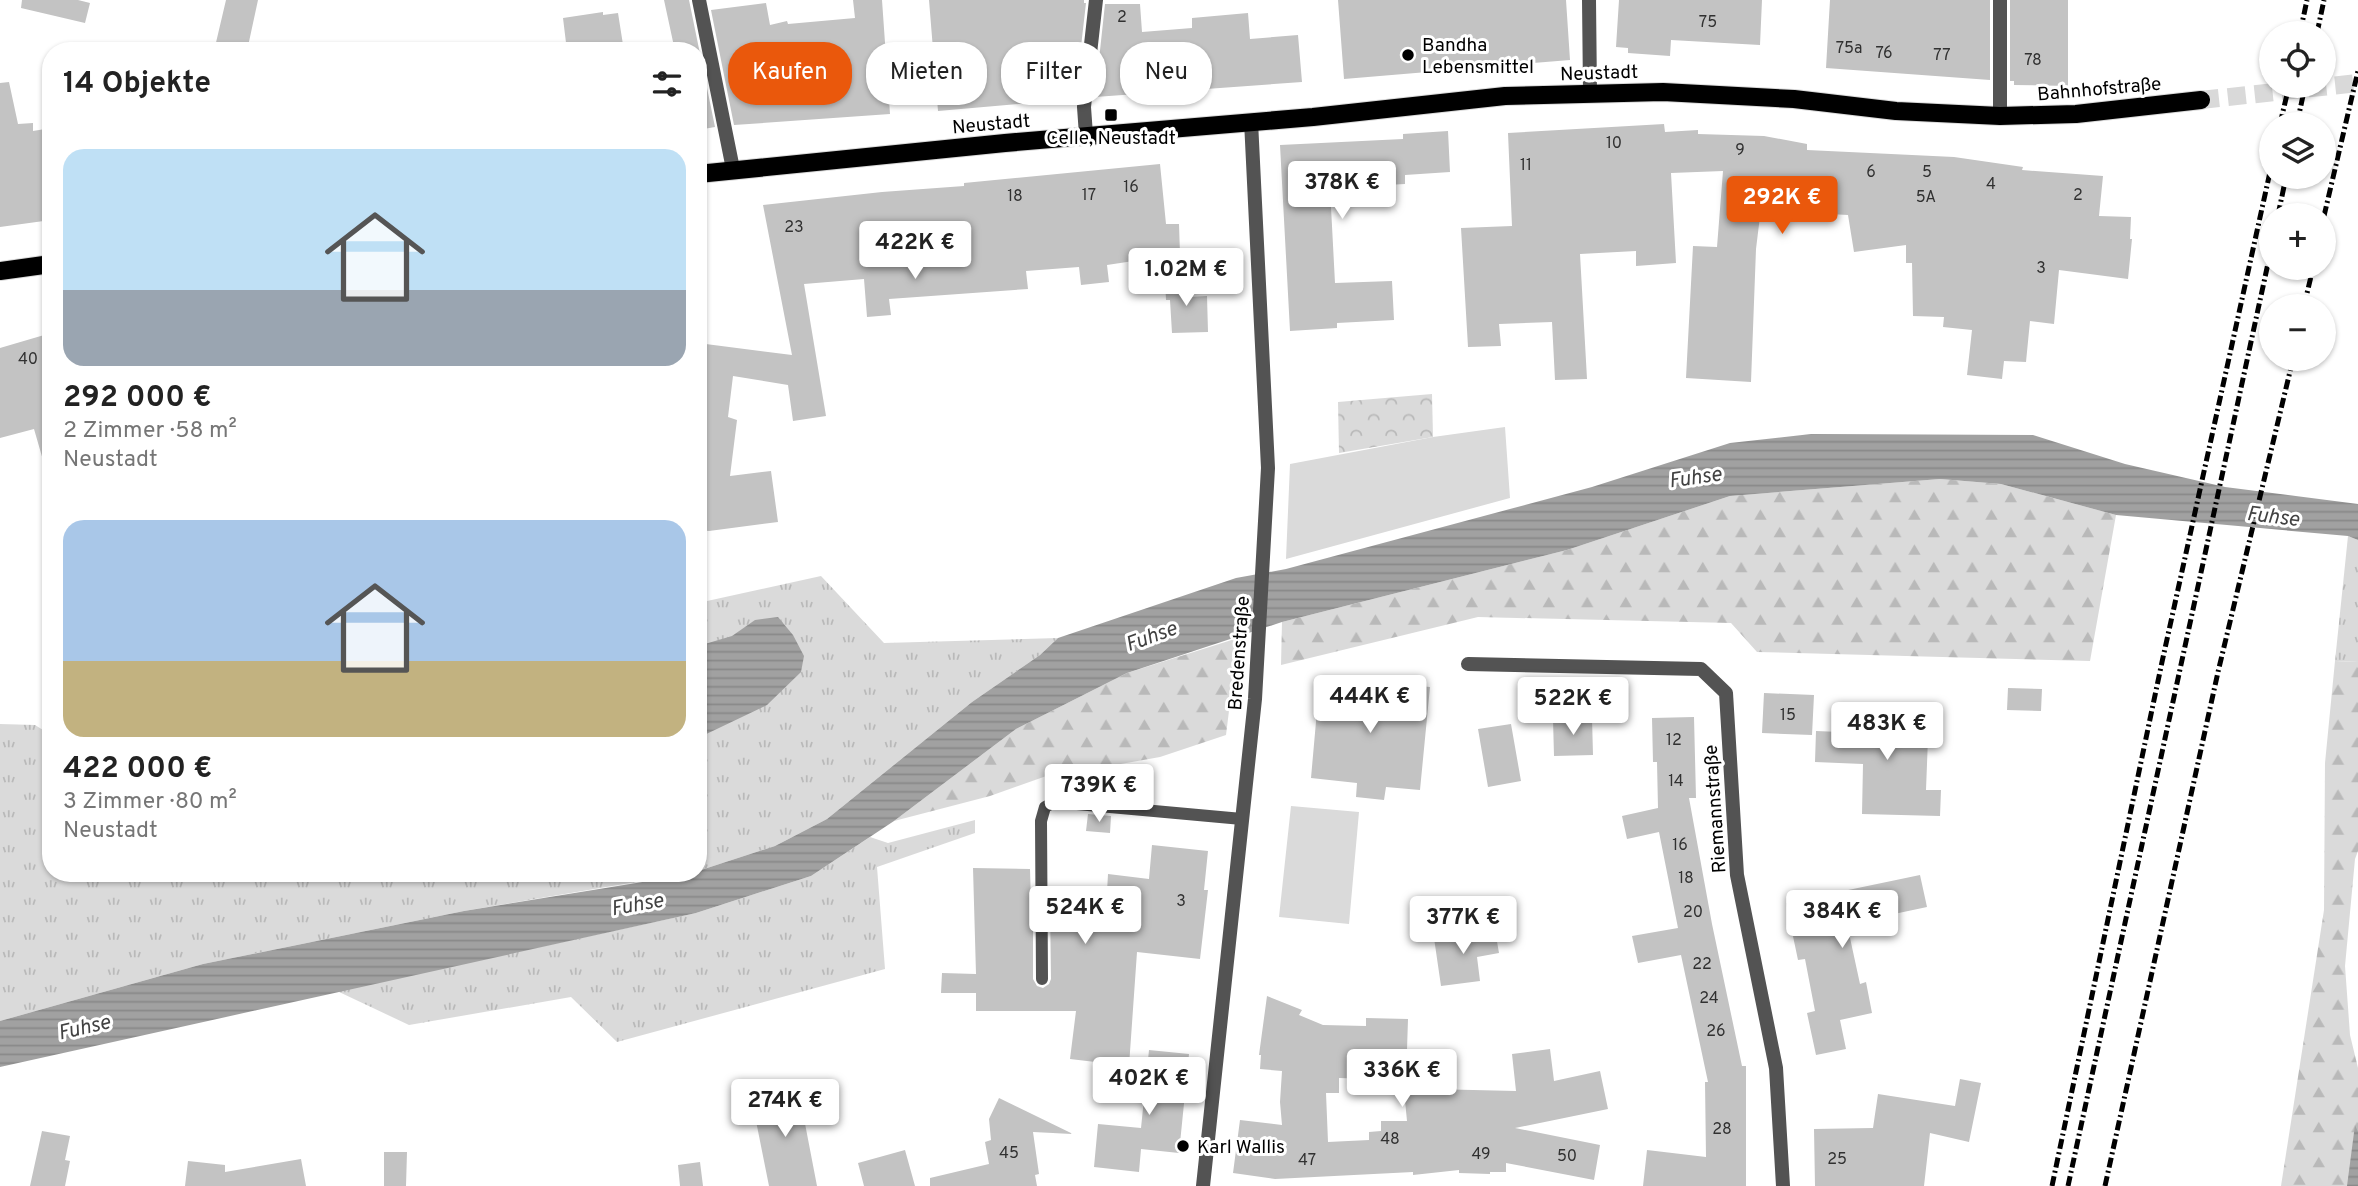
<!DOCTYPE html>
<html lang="de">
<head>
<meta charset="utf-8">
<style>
	:root { --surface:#fff; --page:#f2f2f2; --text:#222; --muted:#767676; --accent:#ea580c }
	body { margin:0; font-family:Overpass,sans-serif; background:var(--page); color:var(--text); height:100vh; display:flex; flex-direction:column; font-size:26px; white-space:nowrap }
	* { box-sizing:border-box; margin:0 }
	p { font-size:23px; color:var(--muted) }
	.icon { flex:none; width:38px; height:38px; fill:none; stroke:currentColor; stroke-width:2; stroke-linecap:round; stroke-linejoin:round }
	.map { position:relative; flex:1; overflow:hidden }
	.details { position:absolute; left:42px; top:42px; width:665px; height:840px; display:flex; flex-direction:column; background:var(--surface); border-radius:28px; box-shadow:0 2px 5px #0004 }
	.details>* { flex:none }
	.banner { position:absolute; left:728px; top:42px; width:665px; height:63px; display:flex; gap:14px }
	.tools { position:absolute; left:2259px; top:21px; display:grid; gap:14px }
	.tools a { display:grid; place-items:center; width:77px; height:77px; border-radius:50%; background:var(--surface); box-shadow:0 2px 5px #0004; font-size:35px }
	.price { position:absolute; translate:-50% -60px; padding:0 16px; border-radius:7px; background:#fff; color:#222; font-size:23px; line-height:46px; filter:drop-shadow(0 2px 4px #0008) }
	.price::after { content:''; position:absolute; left:50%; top:42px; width:21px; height:16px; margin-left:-10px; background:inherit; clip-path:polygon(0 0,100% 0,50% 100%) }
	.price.selected { background:var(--accent); color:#fff }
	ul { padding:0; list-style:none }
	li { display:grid; align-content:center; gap:14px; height:371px; padding:0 21px }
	li span { display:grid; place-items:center; height:217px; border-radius:21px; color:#555 }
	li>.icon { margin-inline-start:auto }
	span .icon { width:126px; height:126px; fill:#fffc; stroke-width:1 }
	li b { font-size:30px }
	h2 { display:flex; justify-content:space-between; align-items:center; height:84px; padding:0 21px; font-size:30px }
	.chip { padding:0 24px; border-radius:28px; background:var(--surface); box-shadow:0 2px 5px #0004; font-size:24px; line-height:63px }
	.chip.selected { background:var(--accent); color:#fff }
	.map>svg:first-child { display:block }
</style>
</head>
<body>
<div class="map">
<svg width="2358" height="1186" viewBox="0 0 2358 1186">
	<defs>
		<pattern id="grass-tufts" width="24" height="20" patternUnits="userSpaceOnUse" patternTransform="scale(1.75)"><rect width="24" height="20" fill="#dadada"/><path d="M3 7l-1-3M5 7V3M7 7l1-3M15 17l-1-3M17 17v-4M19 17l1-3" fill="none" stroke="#b9b9b9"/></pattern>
		<pattern id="forest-firs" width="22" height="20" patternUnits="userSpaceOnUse" patternTransform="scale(1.75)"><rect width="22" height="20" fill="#dadada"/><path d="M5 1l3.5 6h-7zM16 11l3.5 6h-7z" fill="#b9b9b9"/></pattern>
		<pattern id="park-crowns" width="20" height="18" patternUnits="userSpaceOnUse" patternTransform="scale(1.75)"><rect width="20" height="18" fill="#dadada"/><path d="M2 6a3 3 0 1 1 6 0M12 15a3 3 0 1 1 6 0" fill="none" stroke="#b9b9b9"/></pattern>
		<pattern id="water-rules" width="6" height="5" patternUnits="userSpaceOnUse" patternTransform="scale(1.75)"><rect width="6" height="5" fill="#a1a1a1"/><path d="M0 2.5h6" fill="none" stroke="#898989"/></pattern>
	</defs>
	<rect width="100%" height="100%" fill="#fff"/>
	<path fill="url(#grass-tufts)" d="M2348 536 2358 540V662L2335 661Z
		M821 576 884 643 1058 638 1040 655 972 702 827 819 775 846 698 871V603Z
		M0 724 35 725 51 735V873H690L464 911 203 964 0 1021Z
		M975 820V833L877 867 885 969 617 1042 571 997 409 1025 337 991 696 913 811 876 870 837 888 843Z"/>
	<path fill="url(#forest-firs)" d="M1940 479 2001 484 2116 515 2090 661 1757 652 1731 623 1478 617 1281 665 1282 622 1567 550 1730 496Z
		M1238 638 1226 735 1160 757 1104 767 1069 768 990 796 894 821 1016 729 1127 673Z
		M2335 661 2358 662V851L2355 859 2345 966 2350 1035 2358 1068V1186H2281L2324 910 2325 763Z"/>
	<path fill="url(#park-crowns)" d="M1432 394 1433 437 1339 453 1338 402Z"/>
	<path fill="#dadada" d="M1505 427 1510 498 1286 559 1290 464 1433 437Z
		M1291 806 1359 812 1349 924 1279 917Z"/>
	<path fill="url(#water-rules)" d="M1811 434 2033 435 2125 464 2225 487 2358 504V540L2348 536 2116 515 2001 484 1940 479 1730 496 1567 550 1282 622 1127 673 1016 729 894 821 811 876 696 913 0 1067V1021L203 964 464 911 698 873V871L775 846 827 819 972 702 1040 655 1058 638 1236 578 1286 569 1592 487 1730 443Z
		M778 617 793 635 804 656 801 672 767 705 698 738V646L732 636 755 620Z
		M2355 1125 2358 1132V1186H2347Z"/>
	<path fill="#c3c3c3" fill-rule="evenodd" d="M22 0H78L90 3 85 23 21 8Z
		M226 0H258L247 51H214Z
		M664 0H689L715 127 698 130V51H675Z
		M853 0H882L890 114 734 125 711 10 766 3 770 25 787 21 788 24 855 18Z
		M929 0H1084V3H1086L1075 99 938 111Z
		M1338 0H1566L1570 60 1344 79Z
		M1619 0H1762L1760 45 1671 40 1670 56 1628 53V48L1616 47Z
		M1830 0H1990V80L1826 68Z
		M2010 0H2068V86L2014 85V81H2010Z
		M1105 4H1140L1142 32 1192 28V18L1248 13 1250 39 1298 35 1302 82 1095 97Z
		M603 12V15L618 13 624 51H567L563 18Z
		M9 82 18 124 33 123V131L51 128V220L0 227V83Z
		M1664 124 1665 132 1698 130V134L1764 136 1807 144V150L1954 157 2023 167 2022 170 2103 176 2099 216 2131 217 2130 239H2132L2128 279 2059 270 2054 324 2030 321 2026 362 2004 361 2002 379 1967 375 1972 330 1943 327 1944 317 1913 316 1912 263H1906V245L1854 252 1848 215 1811 213 1813 187 1769 179V208H1761L1756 249 1751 382 1686 378 1693 246 1717 247 1723 171 1671 173 1676 263 1636 266V251L1580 254 1587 379 1555 380 1552 322 1499 324 1501 346 1468 347 1461 228 1512 226 1508 133Z
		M1448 131 1450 172 1405 175V184L1330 188 1335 283 1392 281 1394 320 1337 323V328L1290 331 1280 145 1403 139V134Z
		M1160 164 1166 224H1179L1180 254 1107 265 1109 282 1081 285 1079 267 1026 271 1028 289 889 299 891 315 867 317 864 279 804 284 826 416 793 421 788 385 733 376 728 417 737 420 730 476 771 471 778 522 709 531 698 530V343L792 355 763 205 882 192 964 186V183Z
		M1188 278 1189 297 1207 296 1208 332 1172 333 1170 300H1166L1165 279Z
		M51 333V466L45 467 34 429 0 438V348Z
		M1320 677 1430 687 1420 790 1386 787 1384 800 1356 797 1357 783 1311 778Z
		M2008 688 2042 689 2041 711 2007 710Z
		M1764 693 1814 695 1812 735 1762 733Z
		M1865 710 1929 712 1926 790H1941L1940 816 1862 814 1863 764 1815 762 1816 731 1864 733Z
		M1694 717 1696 798H1689L1712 924 1742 1066H1746V1186H1643L1647 1150 1706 1157 1705 1082H1708L1681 955 1638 963 1632 936 1678 928 1659 832 1627 839 1622 816 1658 808 1657 762H1653L1652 718Z
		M1592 718 1593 755 1554 756 1553 719Z
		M1511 724 1521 781 1488 787 1478 729Z
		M1088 814 1111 816 1110 833 1086 831Z
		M1152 845 1208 851 1204 890H1208L1200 959 1137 952 1129 1066 1070 1059 1076 1011H976V993H941L942 973 976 974 973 868 1030 869 1031 903 1033 904V979L1037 986 1043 988 1049 984 1051 979 1050 906 1073 909 1074 889 1107 892 1108 874 1149 879Z
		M1920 875 1927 907 1847 924 1860 984 1866 982 1872 1013 1840 1020 1846 1049 1816 1055 1807 1013 1815 1011 1805 959 1798 960 1786 903Z
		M1495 930 1499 953 1477 957 1480 981 1441 986 1434 938Z
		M1267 996 1302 1010 1299 1015 1323 1025 1366 1026V1018L1408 1019 1406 1080 1429 1079 1430 1089 1516 1091 1512 1054 1550 1049 1554 1081 1600 1071 1608 1109 1515 1128 1600 1145 1594 1180 1506 1163V1172H1490V1174L1459 1173V1170L1413 1175V1172L1275 1179 1233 1173 1240 1120 1282 1125 1280 1102 1282 1071 1260 1069 1261 1055H1259ZM1339 1078 1403 1080 1407 1121H1381V1131L1369 1132V1140L1328 1142 1326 1093H1339Z
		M1149 1050 1189 1054 1179 1153 1141 1149 1139 1172 1094 1167 1098 1124 1141 1128Z
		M1960 1079 1981 1083 1969 1142 1930 1133 1924 1186H1815L1814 1129 1873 1128 1878 1094 1955 1106Z
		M797 1082 817 1186H769L753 1106 777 1102 773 1085Z
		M999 1098 1073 1134 1033 1132 1039 1174 1035 1175 1037 1186H930V1178L989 1164 985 1142 991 1140 989 1119Z
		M42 1131 70 1136 65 1160 70 1161 65 1186H30Z
		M905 1150 915 1186H864L858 1163Z
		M384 1152H407L406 1186H384Z
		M301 1159 306 1186H185L188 1161 225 1165V1172Z
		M700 1162 703 1186H680L678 1165Z"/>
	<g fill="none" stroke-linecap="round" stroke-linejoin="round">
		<path stroke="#d9d9d9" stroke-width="18" stroke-dasharray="18 9" stroke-linecap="butt" d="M2201 100 2358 83"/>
		<defs>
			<path id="primary" d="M698 174 1005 143 1313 117 1505 96 1663 92 1794 99 1896 111 2000 116 2076 114 2201 100
				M0 271 51 264"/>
		</defs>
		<use href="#primary" stroke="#dbdbdb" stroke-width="20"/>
		<path stroke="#535353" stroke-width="12" d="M1042 979 1041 821 1045 807 1055 802 1242 819"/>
		<path stroke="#535353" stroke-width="14" d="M699 0 733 169
			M1589 0 1590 92
			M2000 0V116
			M1086 135 1084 107 1096 0
			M1468 664 1701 669 1726 693 1737 875 1776 1068 1783 1186
			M1203 1186 1255 699 1268 468 1251 121"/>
		<use href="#primary" stroke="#000" stroke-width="18"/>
		<path stroke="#000" stroke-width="5" stroke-dasharray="10 3.5 2 3.5" stroke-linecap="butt" d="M2300 33 2307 0
			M2317 33 2324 0
			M2280 124 2289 86
			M2297 124 2305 86
			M2278 215 2286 177
			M2324 216 2358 71
			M2304 306 2313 268
			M2052 1186 2162 662 2272 163
			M2068 1186 2272 245
			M2105 1186 2218 672 2293 359"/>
	</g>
	<g fill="#000" stroke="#fff" stroke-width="2.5">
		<circle cx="1408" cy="55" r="7"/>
		<rect x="1104" y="108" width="14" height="14" rx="3.5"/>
		<circle cx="1183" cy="1146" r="7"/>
	</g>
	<g text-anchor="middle" stroke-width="6" stroke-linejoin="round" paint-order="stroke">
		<g font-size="16" fill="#313131">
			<text x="1122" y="22">2</text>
			<text x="1708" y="27">75</text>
			<text x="1849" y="53">75a</text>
			<text x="1884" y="58">76</text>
			<text x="1942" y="60">77</text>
			<text x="2033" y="65">78</text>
			<text x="1614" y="148">10</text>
			<text x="1740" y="155">9</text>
			<text x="1526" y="170">11</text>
			<text x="1871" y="177">6</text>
			<text x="1927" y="177">5</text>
			<text x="1991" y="189">4</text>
			<text x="1131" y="192">16</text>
			<text x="1089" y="200">17</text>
			<text x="2078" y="200">2</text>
			<text x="1015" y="201">18</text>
			<text x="1926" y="202">5A</text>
			<text x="794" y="232">23</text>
			<text x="2041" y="273">3</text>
			<text x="28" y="364">40</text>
			<text x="1788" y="720">15</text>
			<text x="1674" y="745">12</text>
			<text x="1676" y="786">14</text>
			<text x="1680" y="850">16</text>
			<text x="1686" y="883">18</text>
			<text x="1181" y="906">3</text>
			<text x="1693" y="917">20</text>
			<text x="1702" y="969">22</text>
			<text x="1709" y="1003">24</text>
			<text x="1716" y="1036">26</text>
			<text x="1722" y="1134">28</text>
			<text x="1390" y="1144">48</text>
			<text x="1009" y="1158">45</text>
			<text x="1481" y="1159">49</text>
			<text x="1567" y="1161">50</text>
			<text x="1837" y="1164">25</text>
			<text x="1307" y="1165">47</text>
		</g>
		<g font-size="19" fill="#000" stroke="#fff" text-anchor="start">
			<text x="1422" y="51">Bandha<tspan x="1422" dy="22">Lebensmittel</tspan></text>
			<text x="1111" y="144" text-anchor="middle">Celle, Neustadt</text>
			<text x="1197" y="1153">Karl Wallis</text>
		</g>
		<g font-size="19" fill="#000" stroke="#fff">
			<text transform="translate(1599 72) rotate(-2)" y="7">Neustadt</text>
			<text transform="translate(2099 88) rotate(-5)" y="7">Bahnhofstraße</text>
			<text transform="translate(991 123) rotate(-5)" y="7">Neustadt</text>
			<text transform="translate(1238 653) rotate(-86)" y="7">Bredenstraße</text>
			<text transform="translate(1714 809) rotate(-94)" y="7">Riemannstraße</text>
		</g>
		<g font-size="21" font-style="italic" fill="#424242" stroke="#fff">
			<text transform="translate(1695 477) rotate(-8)" y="7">Fuhse</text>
			<text transform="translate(2273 516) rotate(7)" y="7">Fuhse</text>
			<text transform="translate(1151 636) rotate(-20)" y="7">Fuhse</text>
			<text transform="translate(637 904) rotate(-10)" y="7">Fuhse</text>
			<text transform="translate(84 1027) rotate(-13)" y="7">Fuhse</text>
		</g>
	</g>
</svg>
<div class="tools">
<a><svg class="icon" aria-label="locate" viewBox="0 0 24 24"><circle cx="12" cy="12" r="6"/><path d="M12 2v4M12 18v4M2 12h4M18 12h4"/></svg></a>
<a><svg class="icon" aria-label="layers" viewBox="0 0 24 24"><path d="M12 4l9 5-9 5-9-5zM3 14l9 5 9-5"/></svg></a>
<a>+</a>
<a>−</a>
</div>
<b class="price" style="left:1342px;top:221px">378K €</b>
<b class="price selected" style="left:1782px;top:236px">292K €</b>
<b class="price" style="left:915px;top:281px">422K €</b>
<b class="price" style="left:1186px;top:308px">1.02M €</b>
<b class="price" style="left:1370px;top:735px">444K €</b>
<b class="price" style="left:1573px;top:737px">522K €</b>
<b class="price" style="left:1887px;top:762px">483K €</b>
<b class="price" style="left:1099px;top:824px">739K €</b>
<b class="price" style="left:1085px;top:946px">524K €</b>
<b class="price" style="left:1842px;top:950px">384K €</b>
<b class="price" style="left:1463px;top:956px">377K €</b>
<b class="price" style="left:1402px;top:1109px">336K €</b>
<b class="price" style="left:1149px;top:1117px">402K €</b>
<b class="price" style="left:785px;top:1139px">274K €</b>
<div class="banner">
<a class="chip selected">Kaufen</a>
<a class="chip">Mieten</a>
<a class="chip">Filter</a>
<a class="chip">Neu</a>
</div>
<section class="details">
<h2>14 Objekte<svg class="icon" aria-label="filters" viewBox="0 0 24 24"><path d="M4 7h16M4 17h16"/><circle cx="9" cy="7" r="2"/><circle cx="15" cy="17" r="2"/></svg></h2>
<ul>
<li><span style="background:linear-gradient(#bfe0f5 65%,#9aa5b1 0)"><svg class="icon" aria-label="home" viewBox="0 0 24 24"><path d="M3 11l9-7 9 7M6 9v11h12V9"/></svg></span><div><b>292 000 €</b><p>2 Zimmer · 58 m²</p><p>Neustadt</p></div></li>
<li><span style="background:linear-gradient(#a9c7e8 65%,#c2b280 0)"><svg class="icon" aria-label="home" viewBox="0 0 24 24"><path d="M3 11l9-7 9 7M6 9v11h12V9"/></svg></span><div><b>422 000 €</b><p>3 Zimmer · 80 m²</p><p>Neustadt</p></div></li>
</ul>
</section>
</div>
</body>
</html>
